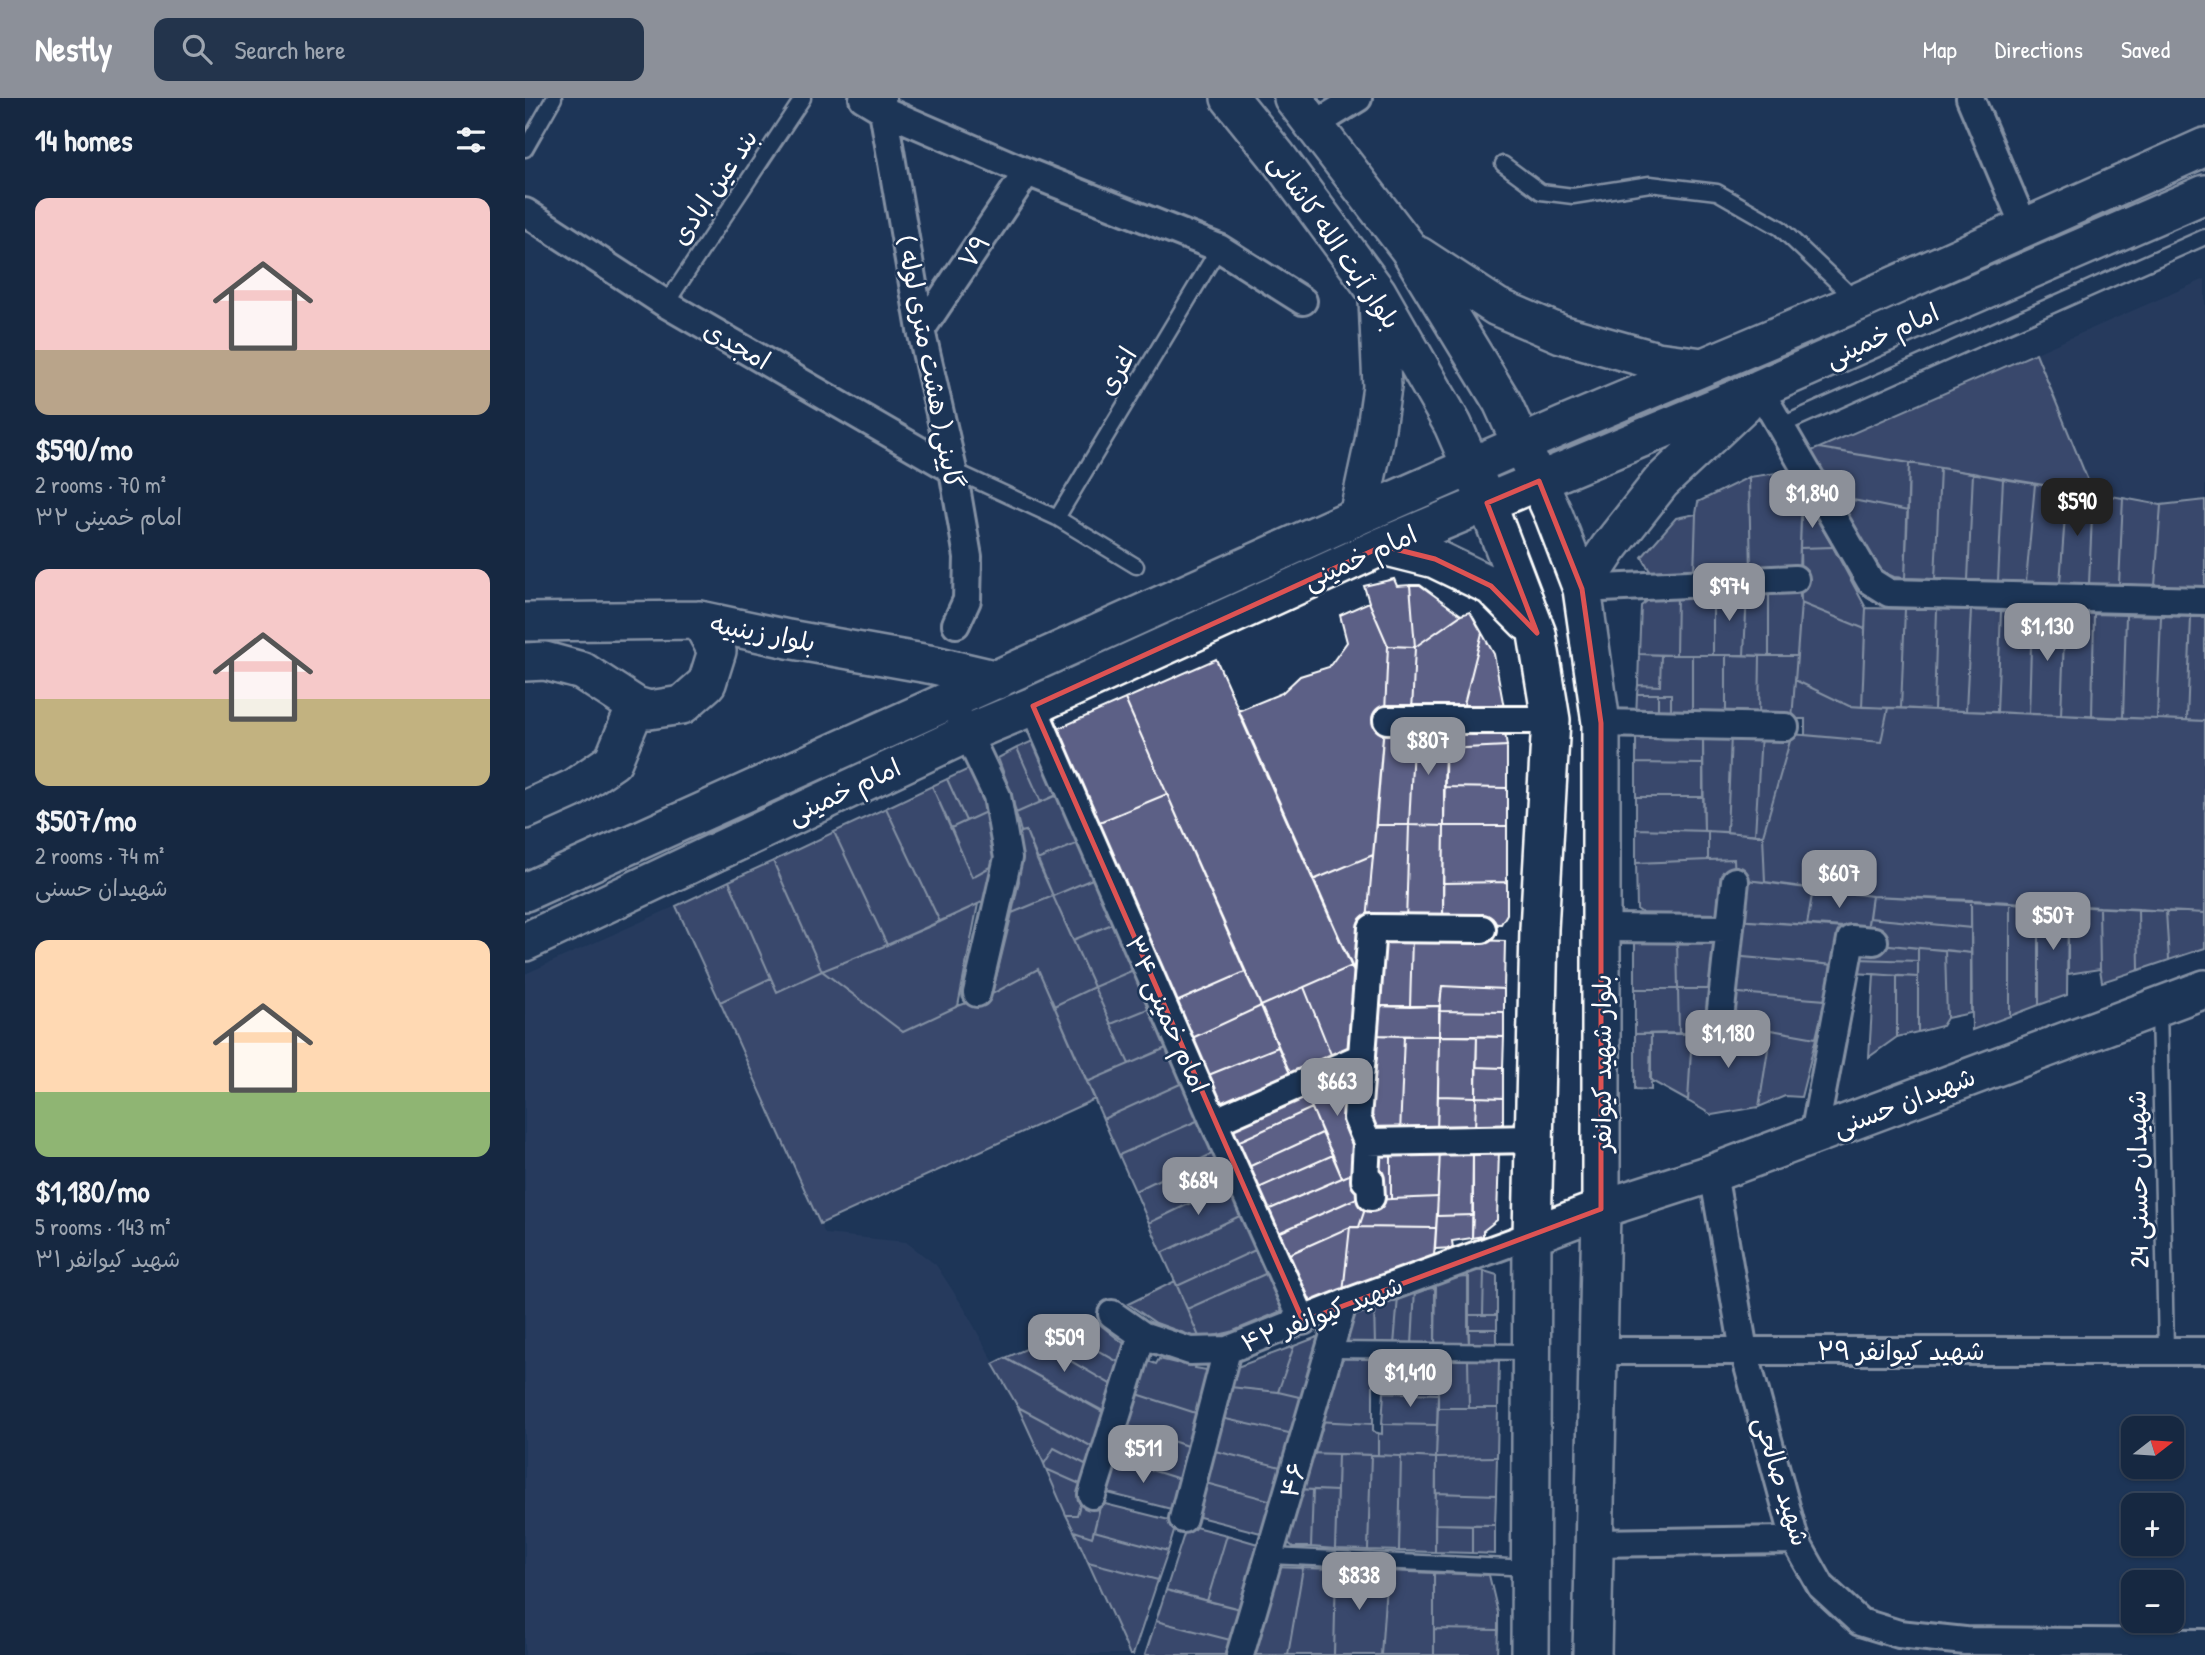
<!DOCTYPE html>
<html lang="en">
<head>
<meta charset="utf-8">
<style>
	:root { --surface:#162841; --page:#23344c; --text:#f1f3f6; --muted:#9ea6b1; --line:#35445a; --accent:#8c9099 }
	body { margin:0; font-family:"Patrick Hand","Playpen Sans Arabic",sans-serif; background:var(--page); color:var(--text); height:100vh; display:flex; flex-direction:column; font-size:26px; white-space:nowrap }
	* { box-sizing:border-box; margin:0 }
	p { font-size:23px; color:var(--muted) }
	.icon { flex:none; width:38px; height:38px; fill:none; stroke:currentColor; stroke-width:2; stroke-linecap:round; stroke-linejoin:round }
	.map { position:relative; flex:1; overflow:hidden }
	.sheet { display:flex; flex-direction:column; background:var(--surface); width:525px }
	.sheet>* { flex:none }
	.needle { width:46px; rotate:73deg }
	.controls { position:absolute; left:1596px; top:1318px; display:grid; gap:14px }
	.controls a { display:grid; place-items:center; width:63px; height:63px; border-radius:14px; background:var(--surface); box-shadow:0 2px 5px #0004,0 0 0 2px var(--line); font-size:35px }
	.price { position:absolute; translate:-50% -60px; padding:0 16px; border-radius:14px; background:var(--accent); color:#fff; font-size:23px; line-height:46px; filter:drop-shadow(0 2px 4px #0008) }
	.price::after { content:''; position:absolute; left:50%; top:42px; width:21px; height:16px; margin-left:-10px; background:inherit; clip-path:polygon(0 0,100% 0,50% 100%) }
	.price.current { background:#222; color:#fff }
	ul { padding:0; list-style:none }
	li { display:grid; align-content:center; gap:14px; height:371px; padding:0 35px }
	li span { display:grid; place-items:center; height:217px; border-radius:14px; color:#555 }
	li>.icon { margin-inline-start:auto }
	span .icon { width:126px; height:126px; fill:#fffc; stroke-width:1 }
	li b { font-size:30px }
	h2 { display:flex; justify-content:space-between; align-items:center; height:84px; padding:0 35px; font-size:30px }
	header { display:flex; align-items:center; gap:42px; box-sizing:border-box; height:98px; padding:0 35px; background:var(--accent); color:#fff }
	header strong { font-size:33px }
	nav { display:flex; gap:38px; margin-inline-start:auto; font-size:24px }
	.search { width:490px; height:63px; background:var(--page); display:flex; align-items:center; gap:18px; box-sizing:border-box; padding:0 24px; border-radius:14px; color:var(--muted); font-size:26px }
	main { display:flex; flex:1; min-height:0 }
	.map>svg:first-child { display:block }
</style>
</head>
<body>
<header>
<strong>Nestly</strong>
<div class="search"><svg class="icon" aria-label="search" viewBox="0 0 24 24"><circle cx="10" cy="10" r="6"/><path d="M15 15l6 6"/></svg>Search here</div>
<nav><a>Map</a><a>Directions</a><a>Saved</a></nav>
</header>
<main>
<section class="sheet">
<h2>14 homes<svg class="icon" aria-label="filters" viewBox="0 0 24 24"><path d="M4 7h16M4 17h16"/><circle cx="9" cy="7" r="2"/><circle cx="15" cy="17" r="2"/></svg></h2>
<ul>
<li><span style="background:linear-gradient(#f6c9c9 70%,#b9a48a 0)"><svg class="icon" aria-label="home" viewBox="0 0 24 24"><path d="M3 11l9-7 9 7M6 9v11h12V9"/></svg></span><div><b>$590/mo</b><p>2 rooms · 70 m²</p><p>امام خمینی ۳۲</p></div></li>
<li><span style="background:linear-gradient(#f6c9c9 60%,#c2b280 0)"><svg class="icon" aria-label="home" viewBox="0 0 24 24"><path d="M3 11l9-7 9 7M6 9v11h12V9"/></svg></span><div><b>$507/mo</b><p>2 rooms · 74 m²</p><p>شهیدان حسنی</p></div></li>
<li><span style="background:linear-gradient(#ffd9b3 70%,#8fb573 0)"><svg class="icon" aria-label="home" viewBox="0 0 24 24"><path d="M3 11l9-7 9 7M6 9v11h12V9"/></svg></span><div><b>$1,180/mo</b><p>5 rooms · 143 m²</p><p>شهید کیوانفر ۳۱</p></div></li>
</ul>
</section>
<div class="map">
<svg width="1680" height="1557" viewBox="0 0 1680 1557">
	<rect width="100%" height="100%" fill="#1d3557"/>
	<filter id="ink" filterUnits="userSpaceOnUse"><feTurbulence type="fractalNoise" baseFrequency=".0143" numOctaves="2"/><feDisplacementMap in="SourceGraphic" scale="14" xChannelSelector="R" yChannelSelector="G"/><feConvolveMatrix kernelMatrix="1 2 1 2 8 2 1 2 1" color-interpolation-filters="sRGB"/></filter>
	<g filter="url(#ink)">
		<path fill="#304265" d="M1680 181V402L1636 407 1568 395 1511 255Z
			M151 808 300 1136 381 1144 411 1167 439 1210 493 1309 604 1556 0 1557V876Z"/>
		<path fill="#5c6086" stroke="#fff" stroke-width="2" d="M1511 255 1568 395 1294 350Z
			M1294 350 1384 365 1383 413 1308 398 1281 355Z
			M1384 365 1415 370 1410 481 1380 480Z
			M1415 370 1448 375 1443 482 1410 481Z
			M1252 375 1267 380 1277 396 1274 471 1226 474 1224 379Z
			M1448 375 1478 381 1473 483 1443 482Z
			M1224 379 1226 474 1169 475 1171 416 1173 404Z
			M1478 381 1510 386 1501 484 1473 483Z
			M1510 386 1542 391 1535 485 1501 484Z
			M1542 391 1568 395 1564 486 1535 485Z
			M1568 395 1598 400 1594 486H1564Z
			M1277 396 1308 449 1275 450Z
			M1308 398 1383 413 1380 480 1369 479 1358 474Z
			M1598 400 1636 407 1630 488 1594 486Z
			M1680 402V490L1630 488 1636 407Z
			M1171 416 1169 475H1126L1117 459 1151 420Z
			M1308 449 1341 510 1340 531 1276 505 1275 450Z
			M869 481 872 488 885 487 890 549 863 548 844 504 839 488Z
			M885 487H895L936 517 890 549Z
			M1274 491 1276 505 1272 558H1244V493Z
			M1244 493V558L1219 557 1222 494Z
			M1188 494V557H1151L1152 496Z
			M1188 494H1222L1219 557H1188Z
			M1131 496H1152L1151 557 1114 556 1116 508Z
			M844 504 863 548 860 614 848 757 788 782 713 613 757 595 775 578 804 569 822 544 815 517Z
			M1276 505 1340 531 1337 609 1324 608 1270 582Z
			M1341 510 1380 511 1376 610 1337 609Z
			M1380 511H1412L1409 612 1376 610Z
			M1412 511 1446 512 1441 613 1409 612Z
			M1446 512 1476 513 1472 614 1441 613Z
			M1476 513 1507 514 1504 616 1472 614Z
			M945 514 957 535 937 614H887L890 549 936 517Z
			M1507 514 1540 515 1536 617 1504 616Z
			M1540 515 1569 516 1567 619 1536 617Z
			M1569 516 1601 517 1598 620 1567 619Z
			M1601 517 1636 518 1632 621 1598 620Z
			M1636 518 1666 519 1662 622 1632 621Z
			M1666 519H1680V623L1662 622Z
			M957 535 969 556 980 615 937 614Z
			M863 548 890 549 887 614H860Z
			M1114 556 1136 557 1135 588 1113 587Z
			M1136 557H1167V620H1146V596H1112L1113 587 1135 588Z
			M1167 557H1201V620H1167Z
			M1201 557 1235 558 1234 621 1201 620Z
			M1235 558H1272L1267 621H1234Z
			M691 561 827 868 736 908 600 601Z
			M1270 582 1324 608 1363 610 1356 644 1280 637V621H1267Z
			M1112 596H1133V620H1111Z
			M1133 596H1146V620H1133Z
			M600 601 642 696 572 725 532 631Z
			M1363 610 1680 623V815L1347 798 1240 784 1238 737 1267 636 1356 644Z
			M859 628H889L884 727H851Z
			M889 628H921L919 728 884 727Z
			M921 628H979L982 648 920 651Z
			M1236 636 1230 737 1202 734 1206 637Z
			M1236 636H1267L1238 737H1230Z
			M1111 637H1178V666L1111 665Z
			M1178 637H1206L1202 734 1179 733Z
			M510 642 534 696 516 704 492 650Z
			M982 648V690L919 689 920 651Z
			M492 650 516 704 491 715 486 695 473 660Z
			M1111 665 1178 666V699H1111Z
			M446 670 463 713 441 723 422 681Z
			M422 681 441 723 426 730 407 688Z
			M407 688 447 779 467 768 470 779 464 783 470 796 453 806 415 824 361 710Z
			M919 689 982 690V728H919Z
			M534 696 556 744 512 762 501 733 496 734 491 715Z
			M642 696 720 874 649 905 572 725Z
			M1111 699H1178L1179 733 1111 731Z
			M361 710 415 824 362 847 309 734Z
			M463 713 478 761 447 779 426 730Z
			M851 727H884L881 824 842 823Z
			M884 727 919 728 918 824H881Z
			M919 728H982V784L918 785Z
			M1111 731 1183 733V762L1111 765Z
			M501 733 528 798 487 815 494 783 490 747 496 734Z
			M1183 733 1238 737 1240 784 1210 781 1209 761 1183 762Z
			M309 734 362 847 297 873 248 763Z
			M556 744 572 779 528 798 512 762Z
			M848 757 836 890 788 782Z
			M1209 761 1210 781 1196 824 1123 819 1112 811 1111 765Z
			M248 763 297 873 252 894 204 783Z
			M572 779 592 824 548 842 528 798Z
			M1215 781 1288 791 1282 827 1211 822Z
			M204 783 246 880 195 904 151 808Z
			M982 784V816L976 826 918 824V785Z
			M1288 791 1347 798 1342 832 1282 827Z
			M528 798 569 889 529 908 513 871 467 896 487 815Z
			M1347 798 1446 802V830L1344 820Z
			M1446 802 1485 804V918L1447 932Z
			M1485 804 1514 806V907L1485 918Z
			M453 806 433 908 378 934 297 873 362 847Z
			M1514 806 1543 807 1542 897 1514 907Z
			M1543 807 1574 809 1575 871 1543 876Z
			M1574 809 1613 811 1614 872 1577 884 1575 871Z
			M1613 811 1641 813 1644 862 1614 872Z
			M1641 813 1680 815V850L1644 862Z
			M1344 820 1446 830V855L1355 846 1358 833 1342 832Z
			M1211 822 1318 829 1309 867 1207 858Z
			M592 824 613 870 569 889 548 842Z
			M853 838 887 840 885 909 848 908Z
			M1199 838 1193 891H1153L1152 841Z
			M887 840 980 843 979 891 917 888 915 908 885 909Z
			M1152 841 1153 891H1110V844Z
			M1355 846 1393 850V863L1333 861 1335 852Z
			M1393 850 1420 852 1422 920 1417 928 1393 934Z
			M1420 852 1446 855V915L1422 920Z
			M1207 858 1309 867 1300 902 1202 894Z
			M1333 861 1393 863V879L1330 875Z
			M827 868 836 890 830 954 809 964 779 889Z
			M613 870 630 908 586 926 569 889Z
			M513 871 570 1001 295 1126 195 904 246 880 252 894 297 873 378 934 433 908 467 896Z
			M720 874 736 908 665 941 649 905Z
			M1349 876 1372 878V939L1344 959Z
			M1372 878 1393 879V934L1372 939Z
			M917 888 979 891V914L914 913Z
			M569 889 604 966 562 984 529 908Z
			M779 889 809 964 768 982 736 908Z
			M1110 891H1153L1154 935 1110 936Z
			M1153 891H1193L1188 935H1154Z
			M1202 894 1300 902 1291 940 1246 932 1197 935Z
			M630 908 648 947 604 966 586 926Z
			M736 908 753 949 681 978 665 941Z
			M848 908H915L914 938 845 937Z
			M914 913 979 914V939L914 938Z
			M1246 932 1234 1009 1187 1017 1163 1003 1167 936Z
			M1246 932 1291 940 1276 999 1260 998 1234 1009Z
			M1110 936H1126V992L1110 991Z
			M1126 936H1167L1163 1003 1125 982Z
			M845 937 879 938 875 1036H848L838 1022Z
			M879 938H914L912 1035 875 1036Z
			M914 938H952L951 999 913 998Z
			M952 938 979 939 978 970 951 969Z
			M648 947 664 982 578 1021 562 984Z
			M753 949 768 982 696 1013 681 978Z
			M951 969 978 970V1000L951 999Z
			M828 971 831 1074 817 1080 779 992Z
			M664 982 681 1019 594 1057 578 1021Z
			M779 992 787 1010 708 1046 699 1026Z
			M913 998 951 999 950 1034 912 1035Z
			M951 999 978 1000V1026L972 1034H950Z
			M787 1010 797 1035 719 1071 708 1046Z
			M681 1019 695 1052 610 1093 594 1057Z
			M797 1035 808 1057 729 1092 719 1071Z
			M695 1052 709 1084 624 1125 610 1093Z
			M847 1052H866V1101L848 1102Z
			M866 1052H915L913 1099 866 1101Z
			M915 1052H948V1117L912 1118Z
			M948 1052H974L972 1122 958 1133V1138L947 1140Z
			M808 1057 817 1080 738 1114 729 1092Z
			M831 1074 843 1095 749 1137 738 1114Z
			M709 1084 723 1114 637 1155 624 1125Z
			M843 1095V1102L834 1129H825L758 1159 749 1137Z
			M913 1099 911 1130 834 1129 843 1102Z
			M723 1114 739 1148 652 1188 637 1155Z
			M948 1117 947 1140 927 1143 928 1150 910 1151 912 1118Z
			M825 1129 911 1130 909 1158 818 1195Z
			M825 1129 818 1195 781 1209 758 1159Z
			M739 1148 749 1172 662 1211 652 1188Z
			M749 1172 766 1209 706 1234 675 1241 662 1211Z
			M943 1172 959 1173 958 1217H943Z
			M959 1173 972 1177V1217H958Z
			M944 1179V1246L910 1247V1186L926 1180Z
			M650 1183 675 1241 631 1225 603 1206Z
			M911 1190 910 1247H887L890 1191Z
			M890 1191 887 1247H869L873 1199Z
			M873 1199 869 1247H850L849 1208Z
			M849 1208 850 1247 830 1248 815 1241 821 1221Z
			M943 1217H972V1231H943Z
			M568 1221 602 1248 595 1265 540 1234Z
			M943 1231H972V1246H944Z
			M540 1234 595 1265 587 1287 515 1245Z
			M800 1236 783 1301 753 1294 769 1248Z
			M515 1245 587 1287 578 1313 480 1260Z
			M769 1248 753 1294 705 1289 712 1269Z
			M653 1259 672 1264 670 1270 688 1273 680 1318 606 1294 616 1260 631 1266 634 1261 651 1265Z
			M480 1260 585 1318 575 1353 493 1309 468 1266Z
			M810 1260 848 1261V1326L791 1323Z
			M860 1261 913 1262V1296L859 1294Z
			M913 1262H943L944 1310H913Z
			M943 1262 974 1263 973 1310H944Z
			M705 1289 753 1294 783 1301 773 1337 696 1320Z
			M606 1294 680 1318 671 1351 596 1326Z
			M859 1294 913 1296 912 1327 857 1326Z
			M493 1309 575 1353 570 1371 529 1350 519 1366Z
			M913 1310H973L972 1359 911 1360Z
			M696 1320 773 1337 764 1371 686 1352Z
			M791 1323 848 1326V1334L853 1335V1357L782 1355Z
			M596 1326 671 1351 661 1383 585 1359Z
			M857 1326 912 1327 911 1360 853 1357V1335L857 1336Z
			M529 1350 570 1371 564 1390 521 1371 519 1366Z
			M686 1352 764 1371 755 1405 677 1384Z
			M782 1355 813 1356 812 1393 771 1391Z
			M813 1356 846 1357 843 1452 810 1451Z
			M846 1357 876 1358 874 1453 843 1452Z
			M876 1358 911 1360 910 1454 874 1453Z
			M585 1359 661 1383 654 1413 575 1393Z
			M972 1359 971 1397 911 1395V1360Z
			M521 1371 564 1390 557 1400 552 1417H541Z
			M677 1384 755 1405 747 1438 667 1417Z
			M771 1391 788 1392 786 1449H768L757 1440Z
			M788 1392 812 1393 810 1451 786 1449Z
			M911 1395 971 1397 970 1427 910 1426Z
			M557 1400 576 1405 567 1439 549 1433 541 1417H552Z
			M576 1405 652 1424 643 1453 569 1433Z
			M910 1426 947 1427V1455L910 1454Z
			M662 1427 702 1437 682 1503 641 1492Z
			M947 1427H970V1456L947 1455Z
			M549 1433 567 1439 569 1433 643 1453 633 1482 563 1464Z
			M702 1437 743 1449 723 1513 682 1503Z
			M563 1464 633 1482 608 1557H605Z
			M748 1469 778 1470 763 1557H721Z
			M778 1470 811 1471 809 1557H763Z
			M811 1471 862 1473 856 1557H809Z
			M862 1473 909 1475V1557H856Z
			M909 1475 964 1477 973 1515V1532L909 1531Z
			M641 1492 723 1513 713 1544 631 1523Z
			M631 1523 713 1544 709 1557H620Z
			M909 1531 973 1532 972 1557H909Z"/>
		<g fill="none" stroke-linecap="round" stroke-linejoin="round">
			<defs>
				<path id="lane" d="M0 51 29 0
					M978 66 1016 94 1048 98 1125 86 1192 94 1255 130 1332 203
					M141 206 278 0
					M1255 328 1680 139
					M428 372 532 420 611 468
					M532 420 694 150
					M1634 908 1641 1253
					M806 1252 1006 1254
					M746 1458 1006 1470"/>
				<path id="street" d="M338 0 358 12 502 74 694 150 778 203
					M357 0 358 12 396 232 428 372 443 459 442 502 431 526
					M1445 0 1500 130
					M789 27 833 0
					M0 114 141 206 428 372
					M396 232 502 74
					M1234 291 1345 483 1364 495 1680 503
					M1057 491 1270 481
					M508 608 689 1024 778 1223
					M436 622 472 698 483 760 452 895
					M862 622H1026
					M1076 625 1260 629
					M1077 830 1204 831
					M1194 930 1210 783
					M689 1024 837 959
					M1289 1037 1326 841 1349 843
					M842 1044 1010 1041
					M1188 1075 1219 1253 1270 1442 1296 1488 1335 1524 1374 1536 1440 1543 1680 1545
					M846 1099 845 1082H840L842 1044 832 1020 847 830 957 831
					M587 1216 617 1237 665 1253 702 1252 818 1206 1007 1137
					M1072 1253H1680
					M567 1397 617 1237
					M658 1421 702 1252
					M1069 1445 1270 1442
					M715 1557 818 1206"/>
				<path id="secondary" d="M705 0 751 57 852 194 928 327 962 405 1012 536 1026 622 1014 831 1007 1137 1005 1557
					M768 0 884 151 977 304 1029 418 1057 491 1076 625V1111L1067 1557
					M894 158 972 209 1036 236 1132 263 1178 269
					M833 418 849 344 857 289 853 202
					M858 448 910 461 966 488 1002 524
					M1057 491 1084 450 1136 384 1219 306
					M0 524 175 522 263 541 409 567 473 582
					M0 564 20 563 57 573 111 608 124 612 157 607 182 585 192 553 175 522
					M0 712 47 691 88 663 111 608
					M0 794 833 418 1038 328 1333 204 1680 49
					M0 844 443 635 508 608 858 448 1234 291 1387 223 1680 96
					M1007 1137 1076 1111 1188 1075 1680 891"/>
			</defs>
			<use href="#lane" stroke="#fff" stroke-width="19"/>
			<use href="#street" stroke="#fff" stroke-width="32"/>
			<use href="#secondary" stroke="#fff" stroke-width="42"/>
			<use href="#lane" stroke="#1d3557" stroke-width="14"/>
			<use href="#street" stroke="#1d3557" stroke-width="26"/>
			<use href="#secondary" stroke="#1d3557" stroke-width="37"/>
		</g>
	</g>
	<path d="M0 0H1680V1557H0ZM1014 383 1057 491 1076 625V1111L778 1223 508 608 858 448 910 461 966 488 1012 535 962 405Z" fill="#1d3557" fill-opacity=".55" fill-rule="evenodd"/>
	<path fill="none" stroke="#de5353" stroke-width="5" stroke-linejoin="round" d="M1014 383 1057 491 1076 625V1111L778 1223 508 608 858 448 910 461 966 488 1012 535 962 405Z"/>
	<g text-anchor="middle" stroke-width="5" stroke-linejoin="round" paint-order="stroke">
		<g font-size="26" fill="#fff" stroke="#1d3557">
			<text transform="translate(189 89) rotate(-56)" y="9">بند عین ابادی</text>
			<text transform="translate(810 143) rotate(55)" y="9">بلوار آیت الله کاشانی</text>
			<text transform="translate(449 153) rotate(-56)" y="9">۷۹</text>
			<text transform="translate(1357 237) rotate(-24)" y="9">امام خمینی</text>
			<text transform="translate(212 247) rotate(30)" y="9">امجدی</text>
			<text transform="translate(405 264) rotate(79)" y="9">گایینی( هشت متری لوله )</text>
			<text transform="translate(592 273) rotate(-59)" y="9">اغری</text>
			<text transform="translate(835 459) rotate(-24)" y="9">امام خمینی</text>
			<text transform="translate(238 535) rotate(11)" y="9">بلوار زینبیه</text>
			<text transform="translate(319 693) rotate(-25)" y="9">امام خمینی</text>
			<text transform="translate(642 916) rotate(66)" y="9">امام خمینی ۳۴</text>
			<text transform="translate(1077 965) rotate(-90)" y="9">بلوار شهید کیوانفر</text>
			<text transform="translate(1379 1004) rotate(-21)" y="9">شهیدان حسنی</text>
			<text transform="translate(1613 1081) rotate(-91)" y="9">شهیدان حسنی 24</text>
			<text transform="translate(797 1216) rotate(-21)" y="9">شهید کیوانفر ۴۲</text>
			<text x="1376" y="1262">شهید کیوانفر ۲۹</text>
			<text transform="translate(768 1382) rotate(-74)" y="9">۴۶</text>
			<text transform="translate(1257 1383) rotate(73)" y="9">شهید صالحی</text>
		</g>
	</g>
</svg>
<div class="controls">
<a><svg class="needle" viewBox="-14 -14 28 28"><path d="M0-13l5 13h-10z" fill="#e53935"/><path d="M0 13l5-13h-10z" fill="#9ea6b1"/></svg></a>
<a>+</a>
<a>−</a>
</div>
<b class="price" style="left:1287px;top:432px">$1,840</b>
<b class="price current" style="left:1552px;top:440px">$590</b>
<b class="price" style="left:1204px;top:525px">$974</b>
<b class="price" style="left:1522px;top:565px">$1,130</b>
<b class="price" style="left:903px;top:679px">$807</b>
<b class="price" style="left:1314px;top:812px">$607</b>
<b class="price" style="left:1528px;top:854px">$507</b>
<b class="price" style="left:1203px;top:972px">$1,180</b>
<b class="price" style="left:812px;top:1020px">$663</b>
<b class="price" style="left:673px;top:1119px">$684</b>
<b class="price" style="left:539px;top:1276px">$509</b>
<b class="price" style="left:885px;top:1311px">$1,410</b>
<b class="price" style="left:618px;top:1387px">$511</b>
<b class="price" style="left:834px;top:1514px">$838</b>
</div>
</main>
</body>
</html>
